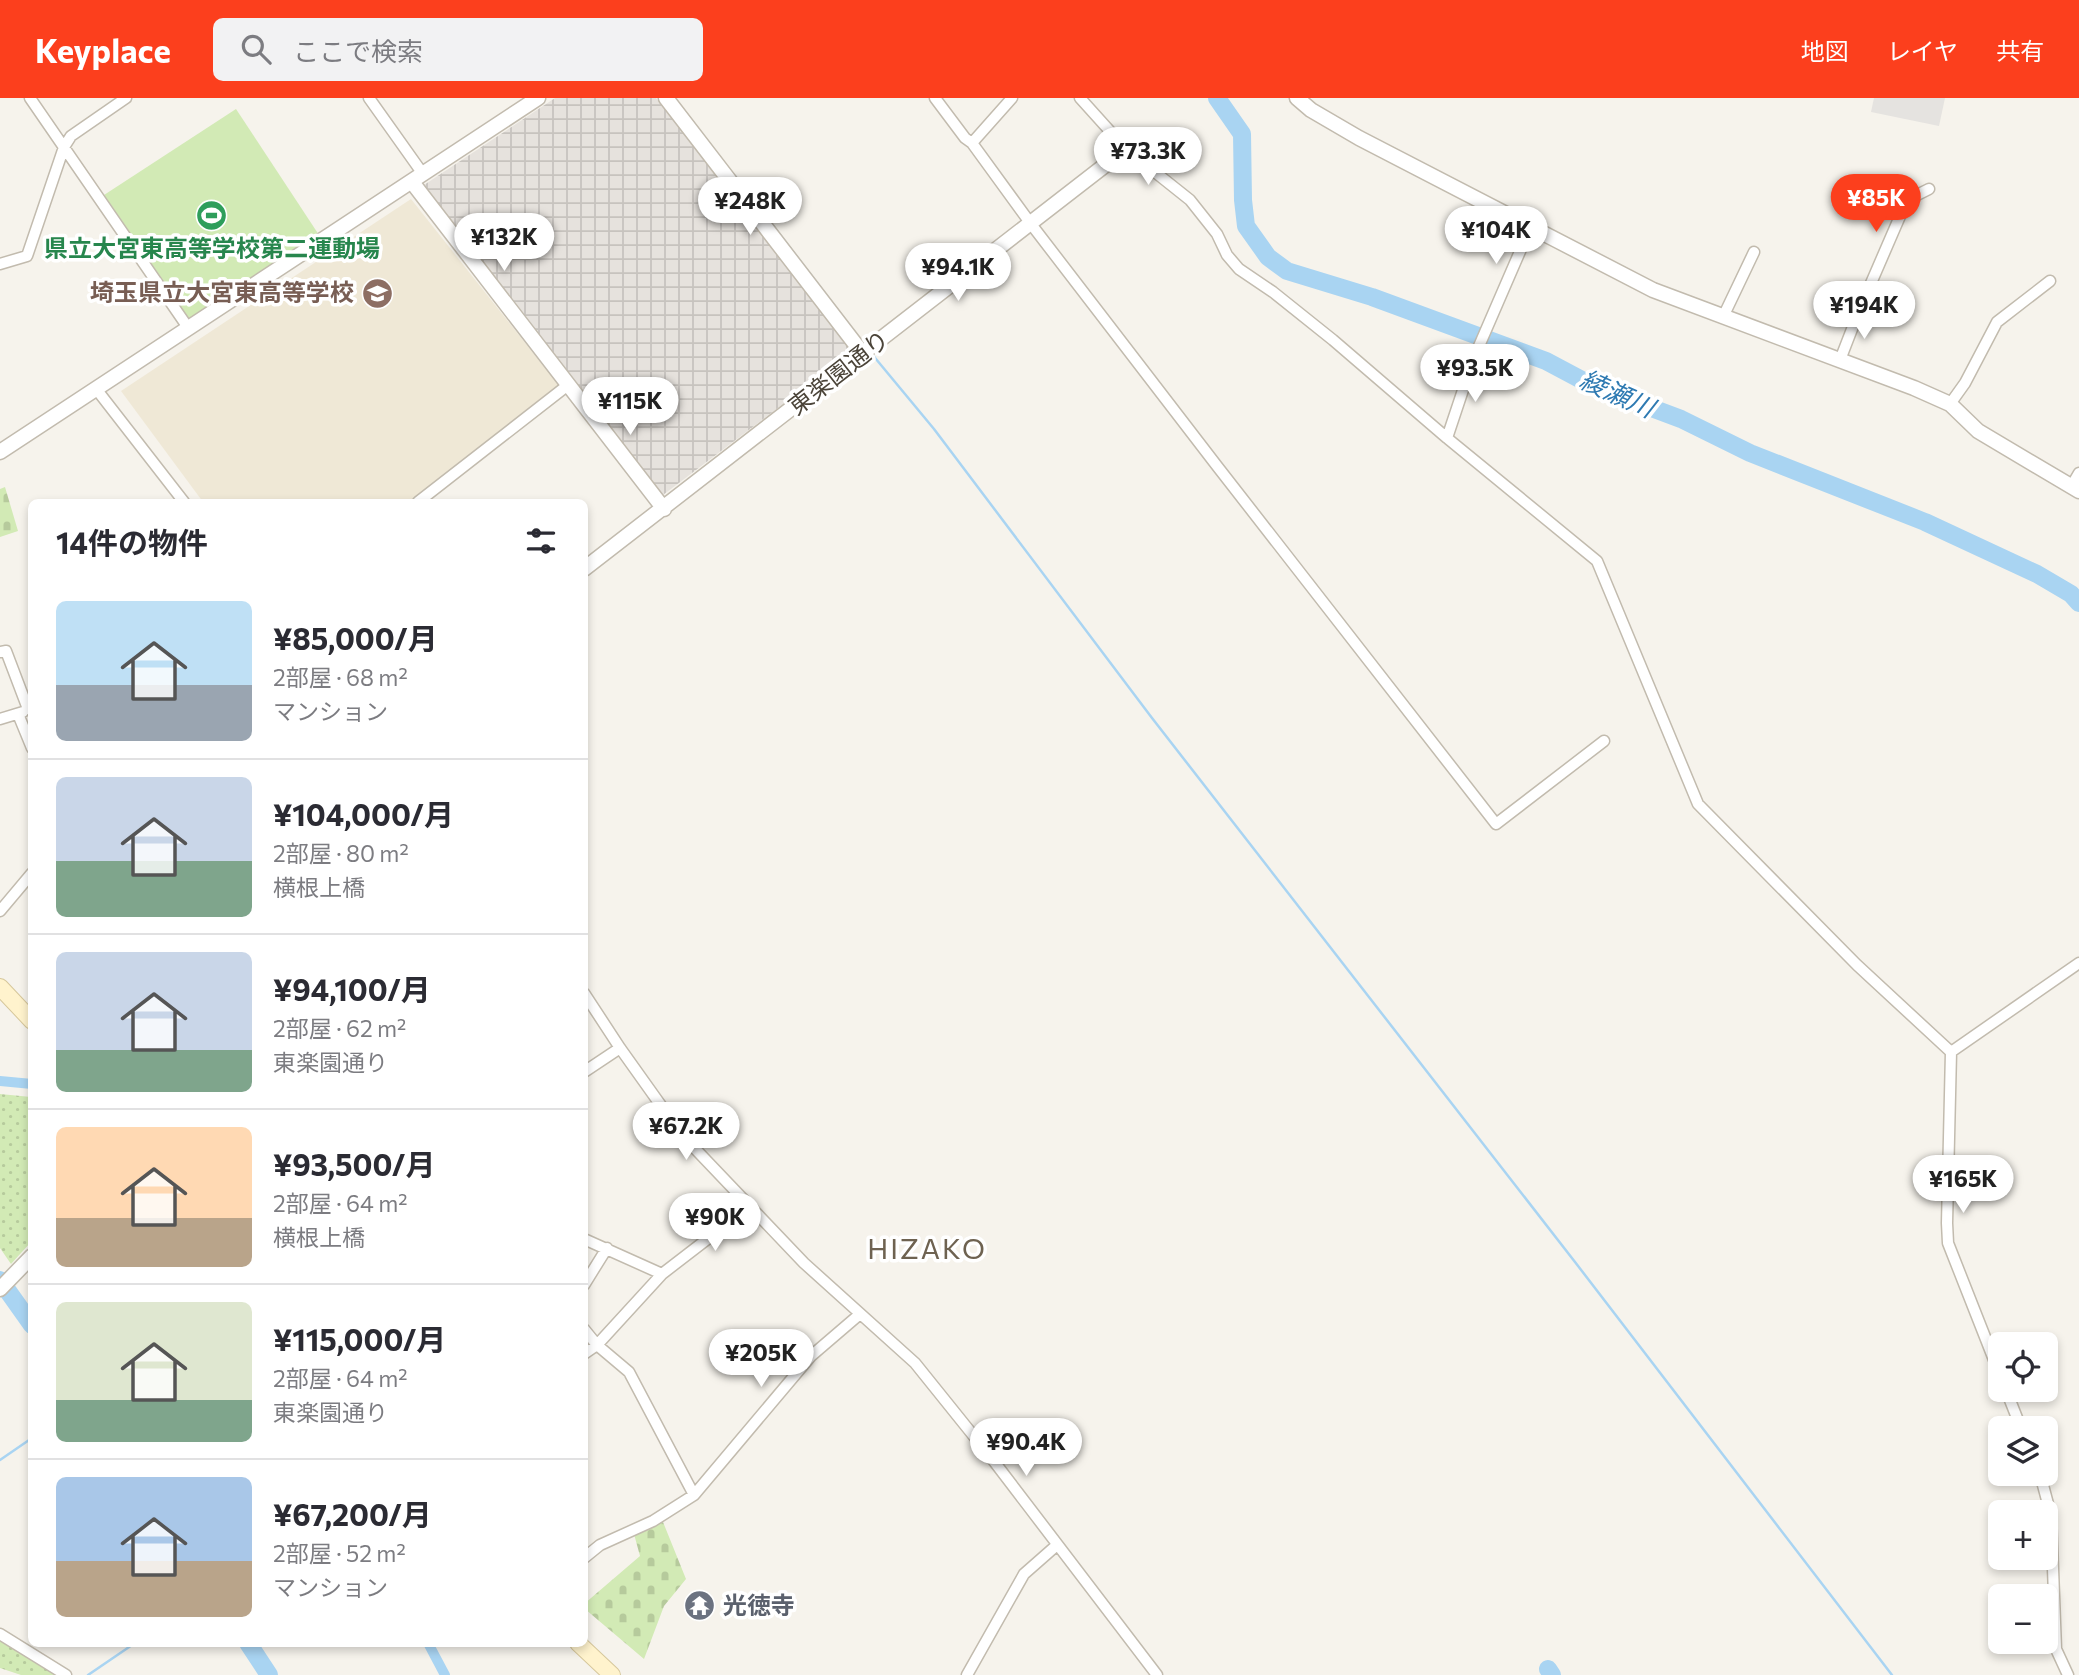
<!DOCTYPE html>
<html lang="ja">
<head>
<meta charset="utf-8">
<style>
	:root { --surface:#fff; --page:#f2f2f3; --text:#2b2b33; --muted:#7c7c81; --line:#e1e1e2; --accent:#fc3f1d }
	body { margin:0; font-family:Commissioner,"Noto Sans JP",sans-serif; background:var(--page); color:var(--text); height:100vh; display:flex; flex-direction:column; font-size:26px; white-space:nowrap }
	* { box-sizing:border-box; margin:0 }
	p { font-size:23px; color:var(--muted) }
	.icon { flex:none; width:38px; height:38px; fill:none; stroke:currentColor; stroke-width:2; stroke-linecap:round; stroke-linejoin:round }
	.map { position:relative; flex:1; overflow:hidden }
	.sheet { position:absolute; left:28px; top:401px; width:560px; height:1148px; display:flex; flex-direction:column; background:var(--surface); border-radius:10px; box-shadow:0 4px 10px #0003 }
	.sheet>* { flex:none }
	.buttons { position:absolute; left:1988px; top:1234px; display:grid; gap:14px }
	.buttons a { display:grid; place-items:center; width:70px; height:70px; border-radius:10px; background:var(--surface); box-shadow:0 4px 10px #0003; font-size:35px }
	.price { position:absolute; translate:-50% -60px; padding:0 16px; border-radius:24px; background:#fff; color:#222; font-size:23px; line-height:46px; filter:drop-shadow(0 2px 4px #0008) }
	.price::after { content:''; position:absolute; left:50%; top:42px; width:21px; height:16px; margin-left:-10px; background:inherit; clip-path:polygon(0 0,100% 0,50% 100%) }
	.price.current { background:var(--accent); color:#fff }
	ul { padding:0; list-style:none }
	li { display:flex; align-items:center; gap:21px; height:175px; padding:0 28px }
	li+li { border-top:2px solid var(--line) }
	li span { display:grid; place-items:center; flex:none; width:196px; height:140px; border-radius:10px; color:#555 }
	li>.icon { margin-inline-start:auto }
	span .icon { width:84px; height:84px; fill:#fffc; stroke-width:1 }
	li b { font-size:30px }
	h2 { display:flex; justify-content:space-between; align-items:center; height:84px; padding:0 28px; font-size:30px }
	header { display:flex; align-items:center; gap:42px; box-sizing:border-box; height:98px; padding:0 35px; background:var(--accent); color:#fff }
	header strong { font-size:33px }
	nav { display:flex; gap:38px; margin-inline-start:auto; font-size:24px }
	.search { width:490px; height:63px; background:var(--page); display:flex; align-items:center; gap:18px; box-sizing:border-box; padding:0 24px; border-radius:10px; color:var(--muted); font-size:26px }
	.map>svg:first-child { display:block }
</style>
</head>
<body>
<header>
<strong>Keyplace</strong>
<div class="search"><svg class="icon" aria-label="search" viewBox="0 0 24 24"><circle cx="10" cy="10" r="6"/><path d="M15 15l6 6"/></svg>ここで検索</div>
<nav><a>地図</a><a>レイヤ</a><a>共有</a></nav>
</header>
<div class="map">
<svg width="2079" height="1577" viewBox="0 0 2079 1577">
	<defs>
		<pattern id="industrial-grid" width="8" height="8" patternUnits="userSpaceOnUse" patternTransform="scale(1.75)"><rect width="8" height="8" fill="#e6e2dd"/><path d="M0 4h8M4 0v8" fill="none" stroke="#c7c3be"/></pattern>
		<pattern id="cemetery-stones" width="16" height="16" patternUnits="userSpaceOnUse" patternTransform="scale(1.75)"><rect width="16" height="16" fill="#d2eab5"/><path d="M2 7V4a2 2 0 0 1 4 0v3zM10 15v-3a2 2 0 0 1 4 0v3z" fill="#b6ca9c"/></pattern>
		<pattern id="park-dots" width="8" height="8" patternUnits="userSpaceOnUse" patternTransform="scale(1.75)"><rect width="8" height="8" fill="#d2eab5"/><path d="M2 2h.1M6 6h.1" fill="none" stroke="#b6ca9c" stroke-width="1.8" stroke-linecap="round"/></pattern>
	</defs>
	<rect width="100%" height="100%" fill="#f6f3ec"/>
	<path fill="url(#industrial-grid)" d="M555 0H656L853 253 663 397 424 87Z"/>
	<path fill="#efe8d6" d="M411 101 561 290 413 404H203L121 293Z"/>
	<path fill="url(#cemetery-stones)" d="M5 389 18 433 0 439V391Z
		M663 1424 686 1481 664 1508 644 1561 585 1511 584 1506 640 1458 634 1436Z"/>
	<path fill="url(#park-dots)" d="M0 996 31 999V1144L11 1166 0 1150Z
		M0 1540 59 1577H21L0 1570Z"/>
	<path fill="#d2eab5" d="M236 11 319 137 190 222 104 97Z"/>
	<path fill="#e5e3e0" d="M1874 0H1945L1939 28 1871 14Z"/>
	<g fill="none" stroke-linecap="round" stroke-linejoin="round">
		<path stroke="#a9d4f2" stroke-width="2.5" d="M735 78 856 236
			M871 255 934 331 1152 620 1575 1164 1892 1577
			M0 1362 32 1340
			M88 1577 135 1545"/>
		<path stroke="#a9d4f2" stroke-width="10" d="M0 983 32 986
			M428 1545 445 1577"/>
		<path stroke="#a9d4f2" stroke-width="18" d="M1217 0 1242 36 1243 102 1246 128 1268 159 1287 173 1372 199 1546 263 1593 288 1681 321 1750 355 1925 424 2037 476 2071 496 2079 505
			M0 1182 32 1227
			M248 1545 269 1577
			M1548 1571 1552 1577"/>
		<defs>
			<path id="minor" d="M30 0 189 231
				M369 0 423 76
				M935 0 965 40 972 45 1031 126 1217 368 1496 726 1604 643
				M1080 0 1126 51 1190 102 1217 136 1227 157 1239 171 1273 194 1333 242 1447 340 1597 463 1698 706 1857 867 1951 954 1947 1125 1948 1145 2000 1277
				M972 45 1012 0
				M0 166 27 158 64 49 71 38 126 0
				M1723 219 1754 154
				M1840 262 1859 213 1907 102 1929 91
				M97 292 184 404
				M1950 306 1965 285 1997 224 2050 183
				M1447 340 1473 262 1531 128
				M2072 387 2079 375
				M418 404 568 287
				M0 554 6 553 28 611
				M18 616 32 650
				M0 621 23 614
				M0 813 32 775
				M584 895 620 950 682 1037 804 1165 915 1265 993 1362 1157 1577
				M1951 954 2079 865
				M584 974 620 950
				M584 1141 662 1176
				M584 1187 607 1150
				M584 1231 597 1247 629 1274 694 1397
				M584 1256 597 1247 662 1176 749 1109
				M2006 1292 2021 1330
				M2040 1376 2051 1417 2056 1551 2068 1577
				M584 1460 600 1447 653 1423 694 1397 811 1258 860 1216
				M0 1536 66 1577
				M967 1577 1024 1476 1057 1447"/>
			<path id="tertiary" d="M666 0 863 256
				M1297 0 1311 12 1359 40 1653 192 1914 290 1950 306 1978 333 2079 393
				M412 84 664 411
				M0 354 538 0
				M584 471 1126 51
				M0 1191 32 1158"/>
			<path id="secondary" d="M0 889 32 923
				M578 1545 612 1577"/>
		</defs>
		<use href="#minor" stroke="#c2bbae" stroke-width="13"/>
		<use href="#tertiary" stroke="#c2bbae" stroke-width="17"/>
		<use href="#secondary" stroke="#d6c79b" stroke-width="18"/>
		<use href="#minor" stroke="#fff" stroke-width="10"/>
		<use href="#tertiary" stroke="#fff" stroke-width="14"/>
		<use href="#secondary" stroke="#fff3cd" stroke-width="16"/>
	</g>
	<defs>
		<symbol id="stadium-disc" viewBox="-11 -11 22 22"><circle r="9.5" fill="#2e9e5b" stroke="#fff"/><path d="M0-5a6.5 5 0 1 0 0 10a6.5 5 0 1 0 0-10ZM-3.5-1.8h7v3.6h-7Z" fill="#fff"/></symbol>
		<symbol id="school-disc" viewBox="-11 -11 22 22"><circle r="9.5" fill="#8d6e63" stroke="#fff"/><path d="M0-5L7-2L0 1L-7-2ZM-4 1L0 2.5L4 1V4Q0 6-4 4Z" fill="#fff"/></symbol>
		<symbol id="temple-disc" viewBox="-11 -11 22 22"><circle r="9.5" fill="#6b7280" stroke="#fff"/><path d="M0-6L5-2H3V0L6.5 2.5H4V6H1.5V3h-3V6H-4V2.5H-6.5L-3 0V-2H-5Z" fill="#fff"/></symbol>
	</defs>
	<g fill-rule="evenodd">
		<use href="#stadium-disc" x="194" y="100" width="35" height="35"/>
		<use href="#school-disc" x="360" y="178" width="35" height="35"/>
		<use href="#temple-disc" x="682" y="1490" width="35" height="35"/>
	</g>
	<g text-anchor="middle" stroke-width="7" stroke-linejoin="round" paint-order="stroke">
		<g font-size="24" font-weight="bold" fill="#27864d" stroke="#fff">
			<text x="212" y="159">県立大宮東高等学校第二運動場</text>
		</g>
		<g font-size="24" font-weight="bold" fill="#785e54" stroke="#fff" text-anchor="end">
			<text x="354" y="203">埼玉県立大宮東高等学校</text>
		</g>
		<g font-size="24" fill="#4b4439" stroke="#fff">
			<text transform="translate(839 275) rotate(-38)" y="8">東楽園通り</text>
		</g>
		<g font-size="24" font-weight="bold" fill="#5b616d" stroke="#fff" text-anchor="start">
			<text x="723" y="1516">光徳寺</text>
		</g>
		<g font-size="26" font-style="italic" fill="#2e7ab2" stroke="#fff">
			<text transform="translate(1617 296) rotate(24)" y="9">綾瀬川</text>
		</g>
		<g font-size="28" letter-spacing="2" fill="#6e6250" stroke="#fff">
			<text x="927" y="1161">HIZAKO</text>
		</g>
	</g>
</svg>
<div class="buttons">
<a><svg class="icon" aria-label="locate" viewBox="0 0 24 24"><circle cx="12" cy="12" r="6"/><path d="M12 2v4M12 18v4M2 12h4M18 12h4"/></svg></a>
<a><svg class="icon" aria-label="layers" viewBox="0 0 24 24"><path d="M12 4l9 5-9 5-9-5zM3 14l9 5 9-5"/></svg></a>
<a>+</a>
<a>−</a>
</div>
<b class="price" style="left:1148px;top:89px">¥73.3K</b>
<b class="price current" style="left:1876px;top:136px">¥85K</b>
<b class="price" style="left:750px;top:139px">¥248K</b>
<b class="price" style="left:1496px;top:168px">¥104K</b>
<b class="price" style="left:504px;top:175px">¥132K</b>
<b class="price" style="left:958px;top:205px">¥94.1K</b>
<b class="price" style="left:1864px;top:243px">¥194K</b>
<b class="price" style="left:1475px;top:306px">¥93.5K</b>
<b class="price" style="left:630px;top:339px">¥115K</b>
<b class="price" style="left:686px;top:1064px">¥67.2K</b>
<b class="price" style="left:1963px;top:1117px">¥165K</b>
<b class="price" style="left:715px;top:1155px">¥90K</b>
<b class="price" style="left:761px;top:1291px">¥205K</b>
<b class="price" style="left:1026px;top:1380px">¥90.4K</b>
<section class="sheet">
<h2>14件の物件<svg class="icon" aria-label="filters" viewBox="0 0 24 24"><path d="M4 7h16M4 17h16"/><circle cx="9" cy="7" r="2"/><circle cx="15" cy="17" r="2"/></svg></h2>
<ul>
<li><span style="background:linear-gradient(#bfe0f5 60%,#9aa5b1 0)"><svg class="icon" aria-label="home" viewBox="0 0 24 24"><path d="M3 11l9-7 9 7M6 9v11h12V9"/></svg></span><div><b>¥85,000/月</b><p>2部屋 · 68 m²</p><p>マンション</p></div></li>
<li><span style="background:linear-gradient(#c9d6e8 60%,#7fa58c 0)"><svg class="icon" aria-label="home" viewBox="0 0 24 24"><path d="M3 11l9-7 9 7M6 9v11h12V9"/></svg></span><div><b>¥104,000/月</b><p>2部屋 · 80 m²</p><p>横根上橋</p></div></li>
<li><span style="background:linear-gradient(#c9d6e8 70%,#7fa58c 0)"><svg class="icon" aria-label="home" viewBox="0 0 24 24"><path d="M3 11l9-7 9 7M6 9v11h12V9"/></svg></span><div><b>¥94,100/月</b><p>2部屋 · 62 m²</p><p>東楽園通り</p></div></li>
<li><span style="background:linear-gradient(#ffd9b3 65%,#b9a48a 0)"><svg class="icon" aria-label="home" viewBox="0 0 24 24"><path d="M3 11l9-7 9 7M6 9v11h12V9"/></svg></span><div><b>¥93,500/月</b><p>2部屋 · 64 m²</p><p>横根上橋</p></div></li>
<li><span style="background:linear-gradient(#dfe7d0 70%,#7fa58c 0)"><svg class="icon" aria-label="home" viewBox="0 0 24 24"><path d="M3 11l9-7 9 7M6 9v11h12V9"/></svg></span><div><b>¥115,000/月</b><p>2部屋 · 64 m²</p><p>東楽園通り</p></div></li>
<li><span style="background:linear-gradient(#a9c7e8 60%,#b9a48a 0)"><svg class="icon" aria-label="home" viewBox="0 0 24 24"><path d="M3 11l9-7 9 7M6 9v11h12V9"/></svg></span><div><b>¥67,200/月</b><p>2部屋 · 52 m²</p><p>マンション</p></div></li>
</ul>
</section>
</div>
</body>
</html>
